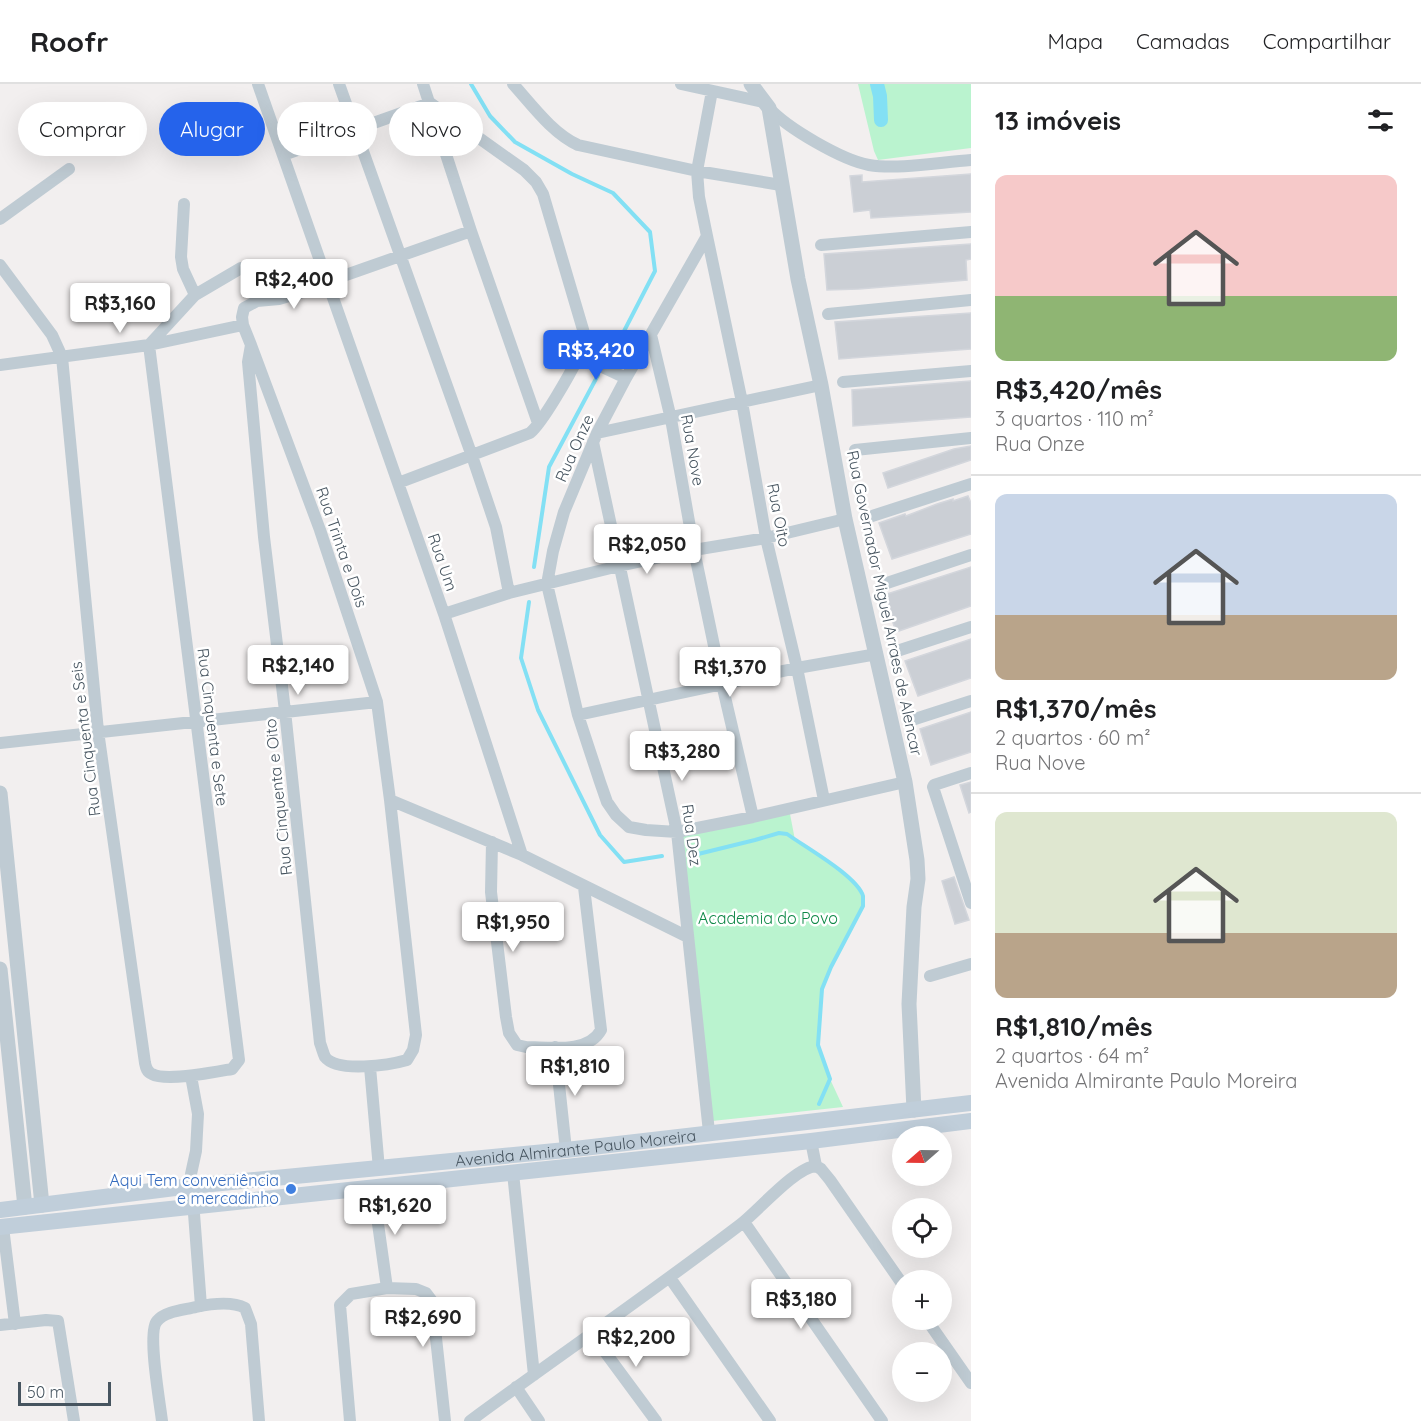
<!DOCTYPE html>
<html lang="pt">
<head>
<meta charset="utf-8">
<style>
	:root { --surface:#fff; --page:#f2f2f2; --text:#202124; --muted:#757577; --line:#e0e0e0; --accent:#2563eb }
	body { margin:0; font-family:Quicksand,sans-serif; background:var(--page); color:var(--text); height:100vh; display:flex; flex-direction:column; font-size:22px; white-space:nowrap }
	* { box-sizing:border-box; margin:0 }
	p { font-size:20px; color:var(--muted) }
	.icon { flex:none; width:33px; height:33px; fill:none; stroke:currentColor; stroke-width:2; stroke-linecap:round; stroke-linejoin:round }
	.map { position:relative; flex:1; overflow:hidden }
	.sheet { display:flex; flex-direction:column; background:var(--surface); width:450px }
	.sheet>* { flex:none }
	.banner { position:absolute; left:18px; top:18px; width:570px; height:54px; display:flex; gap:12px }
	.needle { width:39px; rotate:250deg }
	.fabs { position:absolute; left:892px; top:1042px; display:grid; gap:12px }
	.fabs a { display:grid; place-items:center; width:60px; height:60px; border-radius:50%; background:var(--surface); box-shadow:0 6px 24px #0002; font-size:30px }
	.scale { position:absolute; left:18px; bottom:15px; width:93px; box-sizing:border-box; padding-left:6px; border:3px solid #46545f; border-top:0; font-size:16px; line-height:21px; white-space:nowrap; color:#46545f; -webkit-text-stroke:4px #fff; paint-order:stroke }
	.price { position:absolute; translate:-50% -51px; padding:0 14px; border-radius:6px; background:#fff; color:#222; font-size:20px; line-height:39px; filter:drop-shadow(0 2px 3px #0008) }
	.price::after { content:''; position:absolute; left:50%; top:36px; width:18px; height:14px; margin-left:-9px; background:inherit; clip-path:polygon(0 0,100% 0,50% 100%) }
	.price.on { background:var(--accent); color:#fff }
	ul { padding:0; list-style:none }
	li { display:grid; align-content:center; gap:12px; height:318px; padding:0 24px }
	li+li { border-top:2px solid var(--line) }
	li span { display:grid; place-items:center; height:186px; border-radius:12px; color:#555 }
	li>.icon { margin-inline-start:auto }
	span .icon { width:108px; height:108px; fill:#fffc; stroke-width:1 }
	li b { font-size:26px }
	h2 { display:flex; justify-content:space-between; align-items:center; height:72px; padding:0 24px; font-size:26px }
	.chip { padding:0 21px; border-radius:27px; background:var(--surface); box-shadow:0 6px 24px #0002; font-size:21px; line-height:54px }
	.chip.on { background:var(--accent); color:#fff }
	header { display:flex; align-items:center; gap:36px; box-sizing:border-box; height:84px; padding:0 30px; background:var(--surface); border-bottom:2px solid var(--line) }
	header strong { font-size:28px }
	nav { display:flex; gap:33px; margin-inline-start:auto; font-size:21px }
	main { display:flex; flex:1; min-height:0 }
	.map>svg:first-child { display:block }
</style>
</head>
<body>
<header>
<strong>Roofr</strong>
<nav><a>Mapa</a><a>Camadas</a><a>Compartilhar</a></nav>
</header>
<main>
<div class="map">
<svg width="971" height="1337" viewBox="0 0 971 1337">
	<rect width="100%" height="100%" fill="#f2efef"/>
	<path fill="#baf3cf" d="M858 0H971V64L878 76 874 67Z
		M790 730 795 756C818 772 862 790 863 822L831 883 822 905 820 926 818 961 830 995 843 1023 712 1037 681 752Z"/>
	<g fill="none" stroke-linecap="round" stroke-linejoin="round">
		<path stroke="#83e0f4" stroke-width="4" d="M471 0 490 32 515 58 572 90 613 109 650 148 655 187 621 253
			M534 483 549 383 598 291
			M529 518 521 574 538 626 600 751 624 778 662 772
			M690 772 755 756 779 749 787 750C805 763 857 792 863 812 863 816 863 819 863 822L831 883 822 905 818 961 830 995 819 1020"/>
		<path stroke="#83e0f4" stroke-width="14" d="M877 0 880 12 881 36"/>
	</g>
	<path fill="#cbcfd5" stroke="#d3d6dc" stroke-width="1.5" d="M971 90V128L871 134 870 126 854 128 850 92 862 91V98Z
		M971 160V175L966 176 967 196 859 205 827 206 824 170Z
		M971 229V265L839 275 835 238Z
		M971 297V333L853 342 852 306Z
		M971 362V376L888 404 883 389 954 365Z
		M968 412 971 419V450L892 475 879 439 905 430 906 432 937 420 953 415V417Z
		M971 483V522L896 548 884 511Z
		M971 555V594L918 612 905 577Z
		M971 628V668L931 681 920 645Z
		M971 698V728L969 729 960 701Z
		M954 793 969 836 955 840 942 797Z"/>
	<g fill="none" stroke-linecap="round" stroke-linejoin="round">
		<path stroke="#bfcbd3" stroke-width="12" d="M258 0 444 530 522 771
			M339 0 472 372 496 443 509 509
			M423 0 471 147 538 339
			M513 0C532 21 552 49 578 61L697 87 781 101
			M681 0 763 18
			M712 7 697 87 699 113 707 152 626 294 597 349 564 428 553 467 547 500 578 631 600 698 607 718 616 731 629 743 646 746 677 748 753 733 905 698
			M769 24C787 44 842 76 869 81 898 86 941 78 971 76
			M283 71 430 19 524 86 536 98 543 110 584 249C584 258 582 265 579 272 570 290 543 338 530 349L398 399
			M184 120 181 173 183 185 195 211
			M0 135 69 85
			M707 152 742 318 766 454 797 584 824 716
			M821 161 971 148
			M0 181 52 251 62 273 98 647 145 979C146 984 147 988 152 990 166 998 215 988 232 985L239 976 149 261 195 211 241 184
			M828 230 971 216
			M651 251 671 335 694 466 722 600 753 733
			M251 261 320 446 377 618 390 716 416 951 413 966 407 976C390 981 337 989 325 973 323 969 322 964 320 959L285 627 264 453 248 278 251 261 243 241 242 233 244 224 257 217 279 215 316 204 326 198 471 147
			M579 272 626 294
			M0 281 149 261 243 241
			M843 298 971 287
			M597 349 821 301
			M593 358 677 748 709 1048
			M855 366 971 354
			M869 433 971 400
			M884 500 971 471
			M444 530 509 509 619 482 694 466 766 454 845 435
			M897 567 971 543
			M578 631 797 584 877 570
			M915 635 971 617
			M0 659 377 618
			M971 689 934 701 933 703 971 819
			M390 716 522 771 688 853
			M492 758 491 808 506 933 509 949 517 961 526 963C549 963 588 970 601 946L584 803
			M930 892 971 880
			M555 963 566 1066
			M370 983 379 1085
			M191 992 198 1030 196 1067 191 1090 201 1222
			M811 1057 816 1082
			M816 1082 821 1085 830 1096 903 1201
			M513 1089 534 1291
			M373 1104 387 1204
			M744 1138 882 1337
			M3 1143 15 1240
			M670 1194 770 1337
			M927 1236 971 1299
			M0 1241 46 1236 58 1237 74 1337
			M591 1249 656 1337
			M516 1303 539 1337
			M162 1337C160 1319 147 1248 157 1237 165 1227 184 1226 196 1223 210 1220 232 1217 245 1224L251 1240 259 1337
			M350 1337 340 1221 351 1210 387 1204 416 1205 426 1209 432 1217 445 1337
			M470 1337C560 1271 652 1208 741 1140 759 1126 796 1083 816 1082"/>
		<path stroke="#bfcbd3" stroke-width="15" d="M751 0 769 24 798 195 821 301 845 435 905 698 917 776 918 795 914 823 909 920 914 1026
			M0 709 42 1121
			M0 885 25 1123"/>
		<g stroke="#c0ceda" stroke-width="16">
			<path id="s1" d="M0 1126 191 1102 566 1066 971 1019"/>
			<path d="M0 1143 811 1057 971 1037"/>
		</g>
	</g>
	<circle fill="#3f7fe0" stroke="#fff" stroke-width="2" cx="291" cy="1105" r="6"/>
	<g text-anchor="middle" stroke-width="5" stroke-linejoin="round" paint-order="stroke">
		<g font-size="16" fill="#46545f" stroke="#fff">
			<text transform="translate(574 364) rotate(-66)" y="6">Rua Onze</text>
			<text transform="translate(693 366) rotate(80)" y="6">Rua Nove</text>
			<text transform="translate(779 431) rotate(79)" y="6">Rua Oito</text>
			<text transform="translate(342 463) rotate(71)" y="6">Rua Trinta e Dois</text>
			<text transform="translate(443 478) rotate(71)" y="6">Rua Um</text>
			<text transform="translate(885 519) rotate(78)" y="6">Rua Governador Miguel Arraes de Alencar</text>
			<text transform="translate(213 643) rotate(83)" y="6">Rua Cinquenta e Sete</text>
			<text transform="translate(85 655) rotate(-97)" y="6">Rua Cinquenta e Seis</text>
			<text transform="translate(278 713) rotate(-96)" y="6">Rua Cinquenta e Oito</text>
			<text transform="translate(692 751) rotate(82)" y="6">Rua Dez</text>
			<text dy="6" stroke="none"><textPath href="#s1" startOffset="579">Avenida Almirante Paulo Moreira</textPath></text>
		</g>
		<g font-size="16" fill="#0e8847" stroke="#fff">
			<text x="768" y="840">Academia do Povo</text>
		</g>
		<g font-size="16" fill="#366cbe" stroke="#fff" text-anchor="end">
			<text x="279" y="1102">Aqui Tem conveniência<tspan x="279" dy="18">e mercadinho</tspan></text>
		</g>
	</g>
</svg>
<div class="fabs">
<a><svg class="needle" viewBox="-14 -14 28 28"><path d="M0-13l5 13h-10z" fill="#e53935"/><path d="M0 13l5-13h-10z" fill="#757577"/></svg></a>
<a><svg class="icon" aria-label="locate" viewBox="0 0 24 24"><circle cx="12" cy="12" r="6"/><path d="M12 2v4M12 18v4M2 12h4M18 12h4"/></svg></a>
<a>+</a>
<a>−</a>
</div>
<div class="scale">50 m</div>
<b class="price" style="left:294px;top:226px">R$2,400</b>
<b class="price" style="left:120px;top:250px">R$3,160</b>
<b class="price on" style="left:596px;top:297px">R$3,420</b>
<b class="price" style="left:647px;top:491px">R$2,050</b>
<b class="price" style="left:298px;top:612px">R$2,140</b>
<b class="price" style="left:730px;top:614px">R$1,370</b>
<b class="price" style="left:682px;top:698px">R$3,280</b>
<b class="price" style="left:513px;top:869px">R$1,950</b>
<b class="price" style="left:575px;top:1013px">R$1,810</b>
<b class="price" style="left:395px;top:1152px">R$1,620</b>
<b class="price" style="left:801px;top:1246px">R$3,180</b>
<b class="price" style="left:423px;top:1264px">R$2,690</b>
<b class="price" style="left:636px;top:1284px">R$2,200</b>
<div class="banner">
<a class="chip">Comprar</a>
<a class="chip on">Alugar</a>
<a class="chip">Filtros</a>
<a class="chip">Novo</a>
</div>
</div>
<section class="sheet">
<h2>13 imóveis<svg class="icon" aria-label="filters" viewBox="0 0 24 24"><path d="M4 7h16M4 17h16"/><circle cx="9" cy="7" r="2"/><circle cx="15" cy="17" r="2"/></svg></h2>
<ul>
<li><span style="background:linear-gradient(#f6c9c9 65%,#8fb573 0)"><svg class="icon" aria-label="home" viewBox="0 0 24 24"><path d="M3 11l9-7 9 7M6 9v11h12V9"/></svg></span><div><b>R$3,420/mês</b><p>3 quartos · 110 m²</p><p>Rua Onze</p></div></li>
<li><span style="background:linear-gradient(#c9d6e8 65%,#b9a48a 0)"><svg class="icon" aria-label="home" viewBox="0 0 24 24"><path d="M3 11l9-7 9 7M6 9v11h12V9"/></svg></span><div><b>R$1,370/mês</b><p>2 quartos · 60 m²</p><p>Rua Nove</p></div></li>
<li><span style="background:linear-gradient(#dfe7d0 65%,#b9a48a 0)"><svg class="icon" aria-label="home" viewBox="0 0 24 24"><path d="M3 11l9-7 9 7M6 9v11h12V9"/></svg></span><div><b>R$1,810/mês</b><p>2 quartos · 64 m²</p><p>Avenida Almirante Paulo Moreira</p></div></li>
</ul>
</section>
</main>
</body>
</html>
